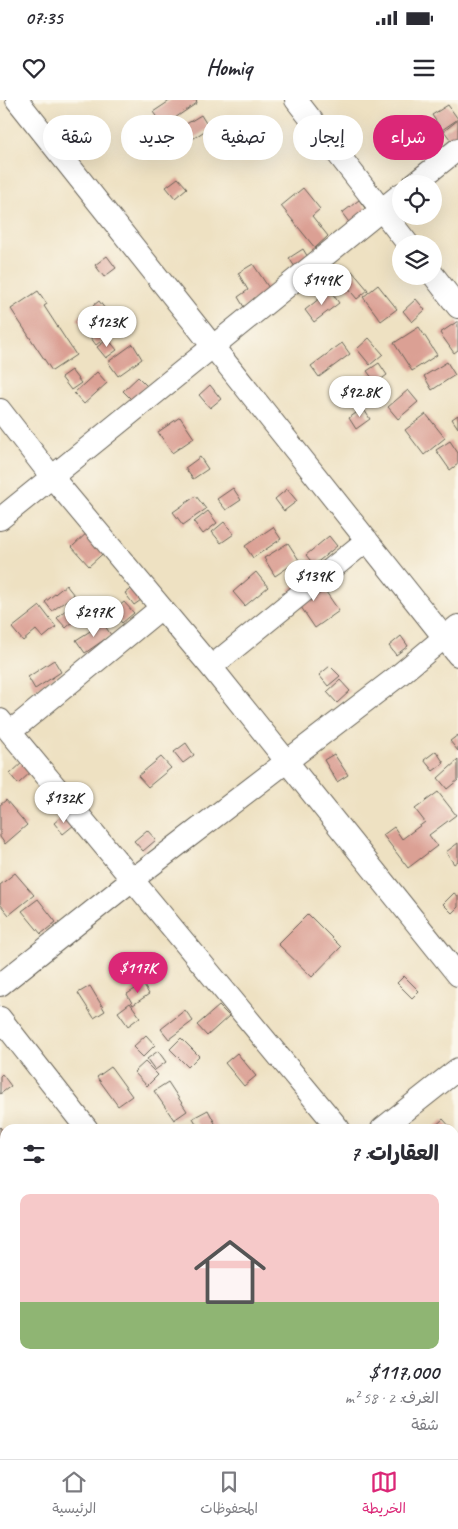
<!DOCTYPE html>
<html lang="ar">
<head>
<meta charset="utf-8">
<style>
	:root { --surface:#fff; --page:#f7f7f7; --text:#2b2b33; --muted:#7c7c81; --line:#e1e1e2; --accent:#db2777 }
	body { margin:0; font-family:Caveat,"Playpen Sans Arabic",sans-serif; background:var(--page); color:var(--text); direction:rtl; height:100vh; display:flex; flex-direction:column; font-size:19px; white-space:nowrap }
	* { box-sizing:border-box; margin:0 }
	p { font-size:16px; color:var(--muted) }
	.icon { flex:none; width:28px; height:28px; fill:none; stroke:currentColor; stroke-width:2; stroke-linecap:round; stroke-linejoin:round }
	.map { position:relative; flex:1; overflow:hidden; direction:ltr }
	.drawer { position:absolute; left:0px; top:1024px; width:459px; height:336px; display:flex; flex-direction:column; background:var(--surface); border-radius:15px 15px 0 0; box-shadow:0 5px 20px #0002; direction:rtl }
	.drawer>* { flex:none }
	.top-card { position:absolute; left:15px; top:15px; width:429px; height:45px; direction:rtl; display:flex; gap:10px }
	.controls { position:absolute; left:392px; top:75px; display:grid; gap:10px }
	.controls a { display:grid; place-items:center; width:50px; height:50px; border-radius:50%; background:var(--surface); box-shadow:0 5px 20px #0002; font-size:25px }
	.price { position:absolute; translate:-50% -42px; padding:0 11px; border-radius:18px; background:#fff; color:#222; font-size:16px; line-height:32px; filter:drop-shadow(0 1px 2px #0008) }
	.price::after { content:''; position:absolute; left:50%; top:30px; width:15px; height:11px; margin-left:-8px; background:inherit; clip-path:polygon(0 0,100% 0,50% 100%) }
	.price.active { background:var(--accent); color:#fff }
	ul { padding:0; list-style:none }
	li { display:grid; align-content:center; gap:10px; height:265px; padding:0 20px }
	li span { display:grid; place-items:center; height:155px; border-radius:10px; color:#555 }
	li>.icon { margin-inline-start:auto }
	span .icon { width:90px; height:90px; fill:#fffc; stroke-width:1 }
	li b { font-size:21px }
	h2 { display:flex; justify-content:space-between; align-items:center; height:60px; padding:0 20px; font-size:21px }
	.chip { padding:0 18px; border-radius:22px; background:var(--surface); box-shadow:0 5px 20px #0002; font-size:18px; line-height:45px }
	.chip.active { background:var(--accent); color:#fff }
	.status { display:flex; justify-content:space-between; align-items:center; height:35px; padding:0 25px; background:var(--surface); direction:ltr }
	.status svg { height:14px; fill:currentColor }
	header { display:flex; justify-content:space-between; align-items:center; height:65px; padding:0 20px; background:var(--surface); font-size:22px; font-weight:700 }
	.dock { display:flex; justify-content:space-around; align-items:center; height:70px; border-top:1px solid var(--line); background:var(--surface); font-size:14px; color:var(--muted) }
	.dock a { display:grid; justify-items:center; gap:2px }
	.dock .active { color:var(--accent) }
	.map>svg:first-child { display:block }
</style>
</head>
<body>
<div class="status"><b>07:35</b><svg viewBox="0 0 49 12"><path d="M0 12V9h3v3zM5 12V6h3v6zM10 12V3h3v9zM15 12V0h3v12zM26 1h20v11H26zM47 4h2v5h-2z"/></svg></div>
<header><svg class="icon" aria-label="menu" viewBox="0 0 24 24"><path d="M4 6h16M4 12h16M4 18h16"/></svg>Homiq<svg class="icon" aria-label="heart" viewBox="0 0 24 24"><path d="M12 20l-8-8c-3-5 5-10 8-4 3-6 11-1 8 4z"/></svg></header>
<div class="map">
<svg width="458" height="1359" viewBox="0 0 458 1359">
	<rect width="100%" height="100%" fill="#fbf7ec"/>
	<filter id="ink" filterUnits="userSpaceOnUse"><feTurbulence type="fractalNoise" baseFrequency=".02" numOctaves="2"/><feDisplacementMap in="SourceGraphic" scale="10" xChannelSelector="R" yChannelSelector="G"/><feConvolveMatrix kernelMatrix="1 2 1 2 8 2 1 2 1" color-interpolation-filters="sRGB"/></filter>
	<filter id="wash" filterUnits="userSpaceOnUse"><feTurbulence type="fractalNoise" baseFrequency=".0096" numOctaves="4" result="noise"/><feDisplacementMap in="SourceGraphic" scale="20" xChannelSelector="R" yChannelSelector="G"/><feGaussianBlur stdDeviation="1.12" result="paint"/><feColorMatrix in="noise" values="0 0 0 0 0 0 0 0 0 0 0 0 0 0 0 0 0 1.4 0 .05"/><feComposite in="paint" operator="in"/></filter>
	<g filter="url(#wash)">
		<rect width="100%" height="100%" fill="#eee1c2"/>
		<g id="blocks">
			<path fill="#dba094" d="M171 0H196L197 3 163 26 153 12Z
				M448 5 458 19 442 30 432 15Z
				M201 15 209 28 179 48 170 34Z
				M458 20V39L453 43 444 31Z
				M178 78 187 88 175 98 166 87Z
				M303 88 320 109 312 116 328 136 315 148 281 106Z
				M359 100 368 112 351 125 342 113Z
				M303 149 309 159 295 167 289 158Z
				M107 156 116 168 104 177 95 165Z
				M253 164 271 191 244 207 238 197 248 190 238 173Z
				M352 171 368 190 357 199 341 180Z
				M378 185 397 209 381 221 363 197Z
				M330 190 339 203 314 222 305 210Z
				M38 191 47 204 44 206 76 255 52 271 11 209Z
				M416 199 425 210 412 222 403 211Z
				M99 201 119 227 96 245 77 219Z
				M458 221V250L454 253 440 233Z
				M419 227 437 255 412 271 394 243Z
				M369 238 383 254 370 265 357 249Z
				M108 239 117 250 106 258 97 247Z
				M342 243 350 254 319 277 311 266Z
				M133 244 142 259 118 276 108 262Z
				M447 262 455 275 432 290 424 276Z
				M379 263 387 275 376 283 367 271Z
				M71 270 81 283 71 290 61 277Z
				M97 272 107 283 84 304 74 293Z
				M138 277 147 286 132 300 123 291Z
				M210 285 221 299 210 308 199 295Z
				M408 290 418 302 398 319 388 307Z
				M363 308 370 319 356 329 349 318Z
				M426 314 445 338 424 355 405 330Z
				M458 315V328L452 319Z
				M180 317 194 338 172 353 158 332Z
				M450 341 458 353V364L450 370 436 350Z
				M200 357 208 369 193 379 185 368Z
				M233 388 241 400 226 410 217 399Z
				M287 389 297 401 284 411 275 399Z
				M196 396 206 409 183 425 173 412Z
				M208 411 217 423 203 434 194 422Z
				M224 422 234 434 221 443 212 432Z
				M273 427 281 439 253 458 245 446Z
				M91 429 109 448 89 466 72 447Z
				M329 436 337 446 314 465 306 455Z
				M288 443 299 460 275 476 264 458Z
				M256 472 268 487 245 506 233 492Z
				M299 482 322 486 339 511 315 528 289 489Z
				M139 483 148 495 134 505 125 493Z
				M66 485 74 495 52 511 45 502Z
				M76 500 86 510 66 528 57 518Z
				M124 502 134 513 122 523 112 512Z
				M40 506 56 527 43 538 36 530 23 541 12 528Z
				M103 523 111 535 85 553 76 540Z
				M401 536 408 546 396 555 389 546Z
				M54 560 61 572 35 589 28 577Z
				M330 566 340 576 328 586 319 575Z
				M340 580 350 591 337 603 327 592Z
				M458 635V651L450 641Z
				M186 643 194 655 183 663 174 652Z
				M436 651 444 663 433 671 424 660Z
				M334 654 348 675 337 682 324 660Z
				M161 657 171 668 148 687 138 676Z
				M458 660V680L447 689 438 678Z
				M23 662 32 671 18 684 10 674Z
				M438 692 456 715 429 735 437 746 408 768 383 735 394 727 402 739 425 722 415 709Z
				M6 700 27 725 5 744 0 737V705Z
				M65 714 74 725 63 734 54 723Z
				M147 730 156 740 143 751 134 741Z
				M458 743V761L454 764 446 752Z
				M15 773 34 795 9 815 0 804V785Z
				M454 793 458 796V807L452 813 443 804Z
				M38 799 56 822 41 834 22 811Z
				M308 814 341 847 312 877 278 844Z
				M404 876 419 891 412 898 397 883Z
				M143 884 149 894 133 905 127 894Z
				M90 886 105 911 94 918 78 893Z
				M130 903 140 917 128 926 118 912Z
				M219 906 229 916 207 936 197 925Z
				M185 910 193 921 169 939 161 929Z
				M146 935 155 945 143 957 133 947Z
				M181 938 199 956 188 967 170 949Z
				M158 951 166 962 155 970 147 959Z
				M237 953 256 976 244 986 225 963Z
				M145 962 158 975 147 986 134 972Z
				M111 967 132 996 118 1006 97 977Z
				M2 974 11 986 0 994V976Z
				M168 982 187 1011 174 1020 154 991Z
				M208 1010 218 1029H199L193 1018Z
				M443 1019 452 1029H432Z
				M0 1027 5 1033V1042L0 1046Z
				M458 1053V1080L454 1074V1056Z
				M454 1081 458 1085V1099L454 1103Z
				M5 1107V1149L2 1150 0 1147V1110Z
				M118 1355H138L142 1359H122Z
				M192 1355H198L200 1359H184Z
				M255 1355H258L262 1359H250Z
				M289 1355H300L303 1359H284Z"/>
		</g>
	</g>
	<g filter="url(#ink)">
		<use href="#blocks" fill-opacity="0" stroke="#666156" stroke-width="1"/>
		<g fill="none" stroke-linecap="round" stroke-linejoin="round">
			<defs>
				<path id="minor" d="M17 0 458 555
					M296 0 408 144
					M414 84 458 49
					M434 176 458 207
					M0 310 52 377 211 567 458 875
					M0 419 401 94
					M211 567 367 440
					M0 620 339 1029
					M10 632 161 508
					M0 885 132 780 398 576 458 526
					M0 918 87 1029
					M382 1029 458 969
					M454 1180 458 1186
					M0 1321 5 1328
					M454 1322 458 1319
					M26 1355 29 1359
					M346 1355 349 1359
					M408 1359 413 1355"/>
			</defs>
			<use href="#minor" stroke="#666156" stroke-width="24"/>
			<use href="#minor" stroke="#fff" stroke-width="22"/>
		</g>
	</g>
</svg>
<div class="controls">
<a><svg class="icon" aria-label="locate" viewBox="0 0 24 24"><circle cx="12" cy="12" r="6"/><path d="M12 2v4M12 18v4M2 12h4M18 12h4"/></svg></a>
<a><svg class="icon" aria-label="layers" viewBox="0 0 24 24"><path d="M12 4l9 5-9 5-9-5zM3 14l9 5 9-5"/></svg></a>
</div>
<b class="price" style="left:322px;top:206px">$149K</b>
<b class="price" style="left:107px;top:248px">$123K</b>
<b class="price" style="left:360px;top:318px">$92.8K</b>
<b class="price" style="left:314px;top:502px">$139K</b>
<b class="price" style="left:94px;top:538px">$297K</b>
<b class="price" style="left:64px;top:724px">$132K</b>
<b class="price active" style="left:138px;top:894px">$117K</b>
<div class="top-card">
<a class="chip active">شراء</a>
<a class="chip">إيجار</a>
<a class="chip">تصفية</a>
<a class="chip">جديد</a>
<a class="chip">شقة</a>
</div>
<section class="drawer">
<h2>العقارات: 7<svg class="icon" aria-label="filters" viewBox="0 0 24 24"><path d="M4 7h16M4 17h16"/><circle cx="9" cy="7" r="2"/><circle cx="15" cy="17" r="2"/></svg></h2>
<ul>
<li><span style="background:linear-gradient(#f6c9c9 70%,#8fb573 0)"><svg class="icon" aria-label="home" viewBox="0 0 24 24"><path d="M3 11l9-7 9 7M6 9v11h12V9"/></svg></span><div><b>$117,000</b><p>الغرف: 2 · 58 m²</p><p>شقة</p></div></li>
</ul>
</section>
</div>
<nav class="dock">
<a class="active"><svg class="icon" aria-label="map" viewBox="0 0 24 24"><path d="M3 6l6-2 6 2 6-2v14l-6 2-6-2-6 2zM9 4v14M15 6v14"/></svg>الخريطة</a>
<a><svg class="icon" aria-label="saved" viewBox="0 0 24 24"><path d="M7 4h10v16l-5-4-5 4z"/></svg>المحفوظات</a>
<a><svg class="icon" aria-label="home" viewBox="0 0 24 24"><path d="M3 11l9-7 9 7M6 9v11h12V9"/></svg>الرئيسية</a>
</nav>
</body>
</html>
